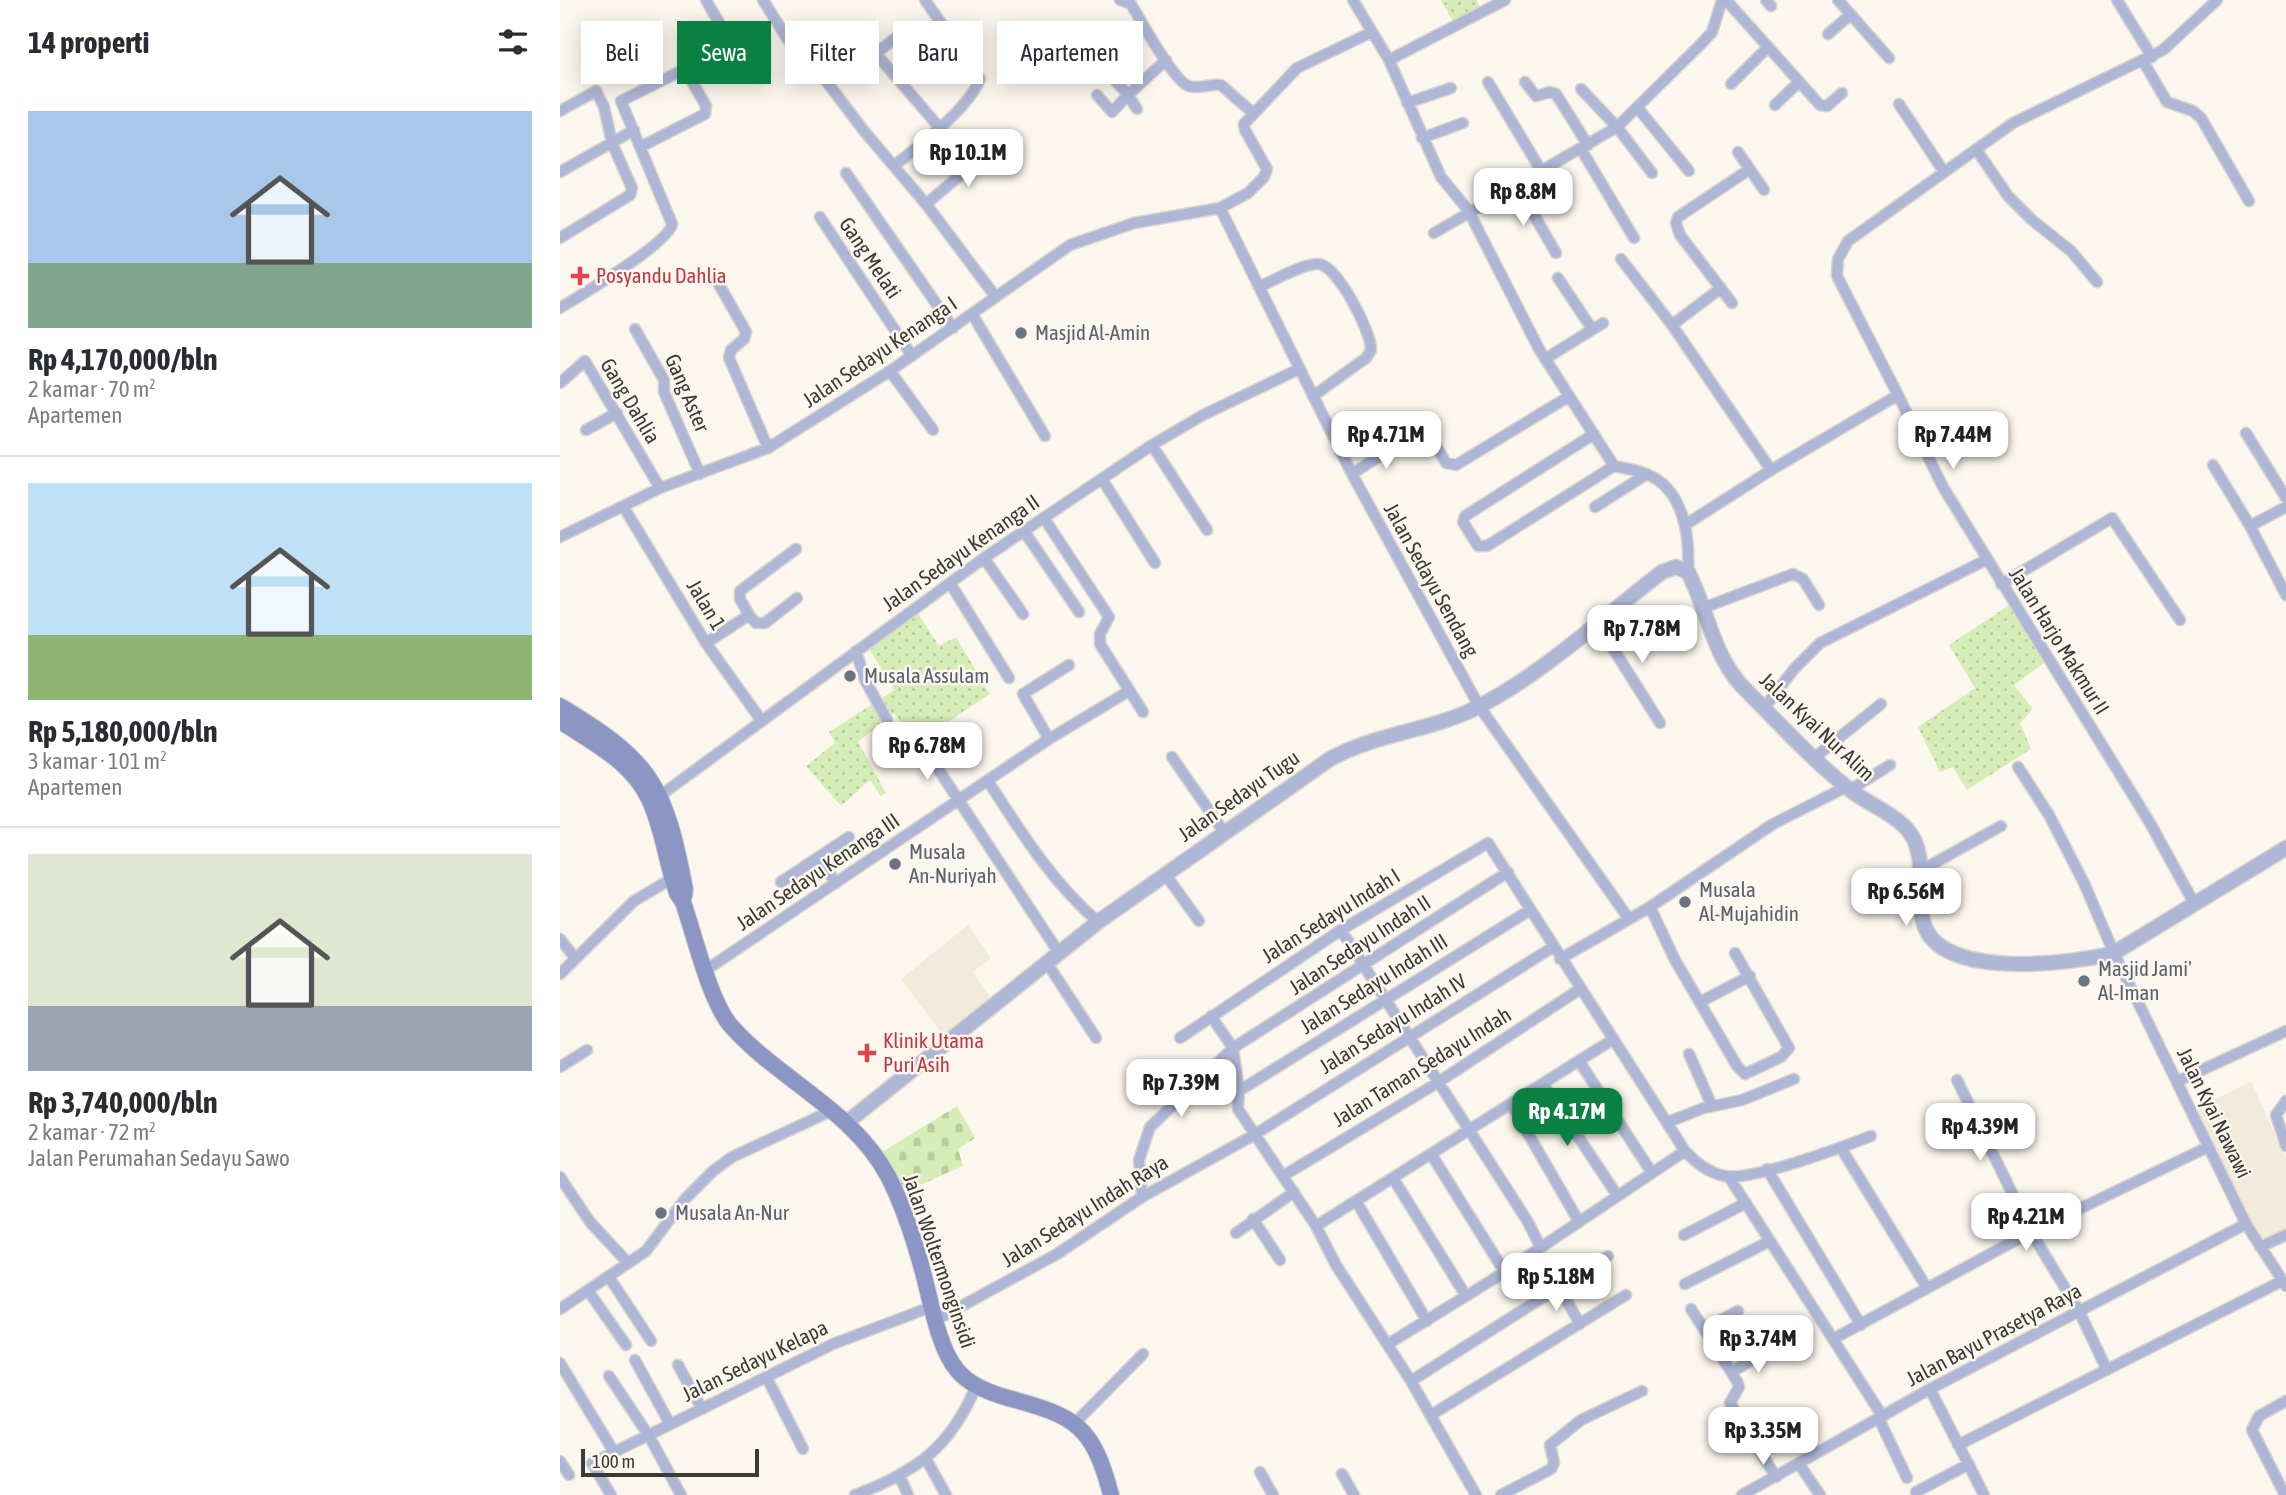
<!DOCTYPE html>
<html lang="id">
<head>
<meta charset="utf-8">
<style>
	:root { --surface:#fff; --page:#f7f7f7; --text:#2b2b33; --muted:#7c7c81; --line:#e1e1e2; --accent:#0b8043 }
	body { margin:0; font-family:"Asap Condensed",sans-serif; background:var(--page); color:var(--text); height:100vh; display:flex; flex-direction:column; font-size:26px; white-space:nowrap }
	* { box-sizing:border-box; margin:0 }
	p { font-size:23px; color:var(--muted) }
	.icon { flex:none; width:38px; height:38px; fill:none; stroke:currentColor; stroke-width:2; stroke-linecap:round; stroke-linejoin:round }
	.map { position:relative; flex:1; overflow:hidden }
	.panel { display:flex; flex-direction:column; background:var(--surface); width:560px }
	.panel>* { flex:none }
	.hud { position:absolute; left:21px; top:21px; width:665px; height:63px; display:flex; gap:14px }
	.scale { position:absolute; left:21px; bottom:18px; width:178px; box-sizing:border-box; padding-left:7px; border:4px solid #3c3a36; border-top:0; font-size:19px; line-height:24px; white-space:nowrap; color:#3c3a36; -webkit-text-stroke:5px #fcf7ee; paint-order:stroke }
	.price { position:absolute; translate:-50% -60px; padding:0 16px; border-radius:14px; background:#fff; color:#222; font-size:23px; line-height:46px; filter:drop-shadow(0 2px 4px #0008) }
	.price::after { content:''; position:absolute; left:50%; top:42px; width:21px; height:16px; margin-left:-10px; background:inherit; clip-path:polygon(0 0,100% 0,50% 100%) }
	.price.on { background:var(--accent); color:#fff }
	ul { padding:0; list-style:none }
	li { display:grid; align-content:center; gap:14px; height:371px; padding:0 28px }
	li+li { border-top:2px solid var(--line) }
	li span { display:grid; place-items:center; height:217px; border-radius:0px; color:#555 }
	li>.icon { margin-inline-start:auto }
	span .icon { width:126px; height:126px; fill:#fffc; stroke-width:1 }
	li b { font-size:30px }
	h2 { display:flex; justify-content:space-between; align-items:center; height:84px; padding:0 28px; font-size:30px }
	.pill { padding:0 24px; border-radius:0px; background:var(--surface); box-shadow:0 4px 18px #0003; font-size:24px; line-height:63px }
	.pill.on { background:var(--accent); color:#fff }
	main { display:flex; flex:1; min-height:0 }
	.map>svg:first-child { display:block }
</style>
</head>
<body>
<main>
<section class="panel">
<h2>14 properti<svg class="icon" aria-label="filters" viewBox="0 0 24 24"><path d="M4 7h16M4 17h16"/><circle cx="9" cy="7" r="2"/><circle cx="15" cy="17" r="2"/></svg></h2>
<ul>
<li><span style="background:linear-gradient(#a9c7e8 70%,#7fa58c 0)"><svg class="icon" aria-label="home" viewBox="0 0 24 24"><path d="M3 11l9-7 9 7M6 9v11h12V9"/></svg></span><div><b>Rp 4,170,000/bln</b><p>2 kamar · 70 m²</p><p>Apartemen</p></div></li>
<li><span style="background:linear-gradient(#bfe0f5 70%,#8fb573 0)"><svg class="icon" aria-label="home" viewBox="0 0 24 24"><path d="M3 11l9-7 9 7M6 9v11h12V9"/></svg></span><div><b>Rp 5,180,000/bln</b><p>3 kamar · 101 m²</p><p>Apartemen</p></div></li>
<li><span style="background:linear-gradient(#dfe7d0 70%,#9aa5b1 0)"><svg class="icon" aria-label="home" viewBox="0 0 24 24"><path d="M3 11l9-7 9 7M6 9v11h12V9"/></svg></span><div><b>Rp 3,740,000/bln</b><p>2 kamar · 72 m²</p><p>Jalan Perumahan Sedayu Sawo</p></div></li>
</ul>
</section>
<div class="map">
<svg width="1726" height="1495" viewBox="0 0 1726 1495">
	<defs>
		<pattern id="grass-dots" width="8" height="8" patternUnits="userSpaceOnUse" patternTransform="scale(1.75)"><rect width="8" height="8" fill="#d5edb6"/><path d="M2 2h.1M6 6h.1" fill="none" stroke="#b8cc9d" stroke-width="1.8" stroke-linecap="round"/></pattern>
		<pattern id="cemetery-stones" width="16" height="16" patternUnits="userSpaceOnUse" patternTransform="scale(1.75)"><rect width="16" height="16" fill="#d5edb6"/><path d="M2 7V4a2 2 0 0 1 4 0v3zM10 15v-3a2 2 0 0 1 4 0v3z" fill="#b8cc9d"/></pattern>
	</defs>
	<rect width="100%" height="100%" fill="#fcf7ee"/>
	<path fill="#f2eada" d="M408 925 431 958 413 972 431 999 383 1035 341 979Z
		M1691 1081 1726 1159V1229L1700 1242 1636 1109Z"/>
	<path fill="url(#grass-dots)" d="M881 0H916L920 7 893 22Z
		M1451 604 1484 663 1454 685 1473 709 1460 723 1471 749 1407 790 1393 767 1380 772 1358 727 1415 688 1389 645Z
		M357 612 379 646 396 637 430 694 357 742 334 713 298 742 326 793 321 796 310 780 281 806 246 766 275 743 269 732 334 690 308 647Z"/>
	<path fill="url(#cemetery-stones)" d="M397 1106 415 1138 398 1149 403 1166 340 1194 319 1154Z"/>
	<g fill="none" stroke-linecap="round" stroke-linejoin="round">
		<defs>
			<path id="minor" d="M146 0 162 28
				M203 0 228 40 257 69 304 131 366 204 435 296
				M560 0 571 4C581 21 612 78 628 86 639 90 651 83 661 85L693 113
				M793 0 829 60 881 177 908 210 979 349 1054 466C1065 468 1076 470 1086 474 1124 488 1130 537 1128 572
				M1166 0 1260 105 1267 106 1282 93
				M1206 0 1211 6
				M1278 0 1329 58
				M1557 0 1592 57
				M1268 34 1290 15
				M339 35 319 51 318 56 379 127
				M829 60 945 0
				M1583 61 1607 102 1633 111 1641 118 1689 201
				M555 80 568 95 606 60
				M928 82 982 172
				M965 82 976 96 990 92 996 94 1028 145
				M1171 84 1208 47
				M1021 89 1057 127 1092 173
				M537 95 552 112 568 95 577 109
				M847 103 891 88
				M1339 104 1384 172
				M1215 105 1239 82
				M1077 107 1129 171
				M0 111 36 91 44 107 52 143 72 188 70 195 0 238
				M862 138 903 123
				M1021 149 1074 238
				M1416 149 1448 196 1472 220 1511 251 1537 282
				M1178 152 1204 190
				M335 165C360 145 409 108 420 79L365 0
				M0 172 74 130
				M286 173 393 328
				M957 186 996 253
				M366 204 429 151
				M660 208 792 474 919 706 1069 919
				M260 217 352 356
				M874 233 1057 127 1141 44 1152 32 1162 0
				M1061 259 1112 325 1211 470
				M153 274 186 332 184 339 171 350 169 358 208 448
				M998 278 1032 329
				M701 286C714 280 745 263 758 264 777 264 812 333 811 350L806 358 753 396
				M1172 303 1120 235 1116 223 1118 217 1190 169
				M0 308C21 295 109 243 112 224L61 101 119 72 126 71 146 106 145 114 82 146
				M412 314 485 436
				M1112 325 1161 288
				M75 329 104 380V392L140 474
				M985 359 1043 323
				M330 371 373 430
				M0 383 25 361 100 488
				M1338 395 1383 487 1590 823 1635 905
				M865 427 886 463 896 465 1008 397
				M26 430 57 413
				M1686 433 1726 498
				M1034 434 905 516 903 522 918 546H927L1054 466
				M592 445 647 530
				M1653 465 1690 526 1726 507
				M792 474 843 441
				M542 479 595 563
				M63 506 146 643 201 720
				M1035 507 1087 474
				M484 518 549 617 540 634V644L583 712
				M1125 525 1211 470 1338 395 1277 276 1278 259 1288 241 1453 123 1603 50 1657 0
				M1690 526 1726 595
				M464 531 519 612
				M0 537 100 488 208 448 330 371 510 245 574 223 660 208 688 193 704 177 707 169 685 130 684 124 737 68 812 32
				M424 558 463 614
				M390 583 449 678
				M1441 584 1552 518 1620 620
				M1143 608 1233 574 1243 579 1259 605
				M189 615 196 623H205L237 598
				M1037 623 1100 723
				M146 643 189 615 180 599V591L236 549
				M296 651 305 680 327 720
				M1204 708 1234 669 1260 643 1426 560
				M489 739 463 694 509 665
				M363 746 499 953
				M612 757 664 832
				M1254 758 1321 704
				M1458 767 1489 815 1524 883 1554 953 1686 1224 1726 1286
				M428 781C461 832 491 881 538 922
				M1290 790 1330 765
				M101 795 424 558 592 445 643 415 739 369
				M259 858 276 883
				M1360 871 1441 826
				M605 874 639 921
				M221 882 289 837
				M1090 907 1115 960 1177 1066 1185 1074 1221 1057 1229 1048 1175 953
				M781 930 968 1222 980 1246
				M0 939 15 958
				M1000 959 1090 907 1213 824 1286 787
				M487 963 536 1038
				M146 970 489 739 569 691
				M0 974 74 901 116 876
				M1140 1002 1190 976
				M651 1016 673 1048 679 1091 678 1109 756 1226 776 1265 851 1381 916 1495
				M620 1038 781 930 928 843 1125 1151C1136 1163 1148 1173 1165 1176 1192 1181 1283 1147 1311 1136
				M1129 1054 1152 1106
				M1019 1061 1092 1173
				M0 1067 27 1050
				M1397 1080 1471 1232 1519 1311 1547 1370
				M1618 1081 1726 1031
				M983 1084 1057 1195
				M679 1091 970 910
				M1726 1101 1716 1115 1726 1146
				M951 1104 1018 1220
				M1108 1122 1144 1108 1182 1100 1234 1079
				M1281 1148 1367 1288
				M871 1154 944 1271
				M1207 1169 1301 1325
				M723 1176 877 1083 1020 989
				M0 1177 30 1222 68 1263
				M1169 1177 1323 1417
				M833 1178 906 1296
				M582 1197 579 1160 590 1127 673 1048 948 872
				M796 1201 867 1321
				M693 1219 720 1260
				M756 1226 1052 1040
				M676 1233 734 1192
				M1124 1235 1186 1203
				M1700 1247 1726 1235
				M49 1277 91 1341
				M1125 1284 1208 1242
				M999 1287 1020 1324
				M29 1292 66 1345
				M0 1309 86 1251 125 1199 153 1171 172 1157 271 1111
				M1131 1309 1177 1381 1179 1387 1170 1403 1216 1477
				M376 1320 497 1254 582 1197 694 1135 993 947
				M1144 1329 1178 1311
				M1273 1339 1471 1232 1648 1147
				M828 1344 932 1280 1125 1151
				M75 1360 110 1424
				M0 1363 54 1452
				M118 1365 142 1409
				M1172 1372 1207 1351
				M49 1376 89 1436 121 1495
				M207 1378 243 1449
				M851 1381 1048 1256
				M1370 1389 1424 1495
				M871 1415 1066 1295
				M1319 1419 1347 1478
				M515 1423 583 1354
				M1398 1445 1722 1281
				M366 1459 386 1495
				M0 1461 9 1475
				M1239 1464 1260 1495
				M700 1472 713 1495
				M782 1474 794 1495
				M340 1477 348 1495
				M1356 1492 1409 1464
				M51 1495 32 1463 273 1344 371 1307
				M295 1495C356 1472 391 1447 416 1386
				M941 1495 991 1469 994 1463 990 1445 1021 1420 1082 1391
				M1182 1495 1370 1389 1686 1224
				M1725 1495 1692 1430 1699 1416 1726 1401"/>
			<path id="tertiary" d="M286 1123 538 922 770 759C817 733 870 731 916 708 984 673 1042 618 1102 572L1116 567 1128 572C1148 611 1152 652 1181 685 1216 720 1250 758 1289 789 1306 803 1331 812 1346 828 1369 852 1356 892 1363 921 1377 981 1511 964 1554 953L1726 848"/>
			<path id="secondary" d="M0 706C92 761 105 785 125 889L124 896
				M0 721C33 743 71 761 89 799 103 828 106 862 117 893L123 902C134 934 150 1002 171 1026 219 1080 293 1110 328 1176 344 1207 355 1242 364 1276 371 1303 379 1349 397 1370 409 1385 430 1393 448 1398 515 1416 533 1425 551 1495"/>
		</defs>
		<use href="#minor" stroke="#d9d5cd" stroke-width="13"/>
		<use href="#tertiary" stroke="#d9d5cd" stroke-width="17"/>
		<use href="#secondary" stroke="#d9d5cd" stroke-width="18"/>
		<use href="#minor" stroke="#aeb7d6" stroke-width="10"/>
		<use href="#tertiary" stroke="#aeb7d6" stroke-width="14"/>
		<use href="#secondary" stroke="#8b96c4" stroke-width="16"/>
	</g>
	<g fill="#e0444e" stroke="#fcf7ee" stroke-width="2.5">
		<path d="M16.5 265.5h7v7h7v7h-7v7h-7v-7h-7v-7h7z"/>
		<path d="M303.5 1042.5h7v7h7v7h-7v7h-7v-7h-7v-7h7z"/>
	</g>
	<g fill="#6b7280" stroke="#fcf7ee" stroke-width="2.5">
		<circle cx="461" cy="333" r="7"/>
		<circle cx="290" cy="676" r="7"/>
		<circle cx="335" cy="864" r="7"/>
		<circle cx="1125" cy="902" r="7"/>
		<circle cx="1524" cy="981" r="7"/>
		<circle cx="101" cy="1213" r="7"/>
	</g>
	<g text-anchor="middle" stroke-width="5" stroke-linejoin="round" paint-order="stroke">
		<g font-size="21" fill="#3c3a36" stroke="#fcf7ee">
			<text transform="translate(310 258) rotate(56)" y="7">Gang Melati</text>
			<text transform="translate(320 352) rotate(-34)" y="7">Jalan Sedayu Kenanga I</text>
			<text transform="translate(127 393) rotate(67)" y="7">Gang Aster</text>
			<text transform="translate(70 401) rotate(59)" y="7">Gang Dahlia</text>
			<text transform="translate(401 553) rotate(-35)" y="7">Jalan Sedayu Kenanga II</text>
			<text transform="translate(871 580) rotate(61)" y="7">Jalan Sedayu Sendang</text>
			<text transform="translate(146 605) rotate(59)" y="7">Jalan 1</text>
			<text transform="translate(1499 641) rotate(58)" y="7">Jalan Harjo Makmur II</text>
			<text transform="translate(1257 727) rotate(43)" y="7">Jalan Kyai Nur Alim</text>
			<text transform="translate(679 796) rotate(-35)" y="7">Jalan Sedayu Tugu</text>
			<text transform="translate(258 872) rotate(-34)" y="7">Jalan Sedayu Kenanga III</text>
			<text transform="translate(771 916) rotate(-32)" y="7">Jalan Sedayu Indah I</text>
			<text transform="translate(800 945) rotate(-33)" y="7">Jalan Sedayu Indah II</text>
			<text transform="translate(814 984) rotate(-32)" y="7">Jalan Sedayu Indah III</text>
			<text transform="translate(833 1024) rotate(-32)" y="7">Jalan Sedayu Indah IV</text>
			<text transform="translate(862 1067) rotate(-32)" y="7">Jalan Taman Sedayu Indah</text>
			<text transform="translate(1654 1113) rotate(64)" y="7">Jalan Kyai Nawawi</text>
			<text transform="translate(525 1211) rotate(-32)" y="7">Jalan Sedayu Indah Raya</text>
			<text transform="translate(379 1261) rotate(71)" y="7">Jalan Woltermonginsidi</text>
			<text transform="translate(1434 1335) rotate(-28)" y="7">Jalan Bayu Prasetya Raya</text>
			<text transform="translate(195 1361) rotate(-26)" y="7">Jalan Sedayu Kelapa</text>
		</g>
		<g font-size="21" fill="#be3a42" stroke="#fcf7ee" text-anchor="start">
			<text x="36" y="283">Posyandu Dahlia</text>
			<text x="323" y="1048">Klinik Utama<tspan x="323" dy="24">Puri Asih</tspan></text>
		</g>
		<g font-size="21" fill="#5b616d" stroke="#fcf7ee" text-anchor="start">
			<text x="475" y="340">Masjid Al-Amin</text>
			<text x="304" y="683">Musala Assulam</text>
			<text x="349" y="859">Musala<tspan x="349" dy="24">An-Nuriyah</tspan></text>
			<text x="1139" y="897">Musala<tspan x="1139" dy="24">Al-Mujahidin</tspan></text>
			<text x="1538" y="976">Masjid Jami'<tspan x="1538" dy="24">Al-Iman</tspan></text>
			<text x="115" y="1220">Musala An-Nur</text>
		</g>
	</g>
</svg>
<div class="scale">100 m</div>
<b class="price" style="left:408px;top:189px">Rp 10.1M</b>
<b class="price" style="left:963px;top:228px">Rp 8.8M</b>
<b class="price" style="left:826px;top:471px">Rp 4.71M</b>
<b class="price" style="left:1393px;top:471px">Rp 7.44M</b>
<b class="price" style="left:1082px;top:665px">Rp 7.78M</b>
<b class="price" style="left:367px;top:782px">Rp 6.78M</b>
<b class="price" style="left:1346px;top:928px">Rp 6.56M</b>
<b class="price" style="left:621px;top:1119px">Rp 7.39M</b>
<b class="price on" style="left:1007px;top:1148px">Rp 4.17M</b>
<b class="price" style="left:1420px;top:1163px">Rp 4.39M</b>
<b class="price" style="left:1466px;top:1253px">Rp 4.21M</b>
<b class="price" style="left:996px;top:1313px">Rp 5.18M</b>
<b class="price" style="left:1198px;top:1375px">Rp 3.74M</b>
<b class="price" style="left:1203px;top:1467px">Rp 3.35M</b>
<div class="hud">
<a class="pill">Beli</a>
<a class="pill on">Sewa</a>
<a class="pill">Filter</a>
<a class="pill">Baru</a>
<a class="pill">Apartemen</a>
</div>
</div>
</main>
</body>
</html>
